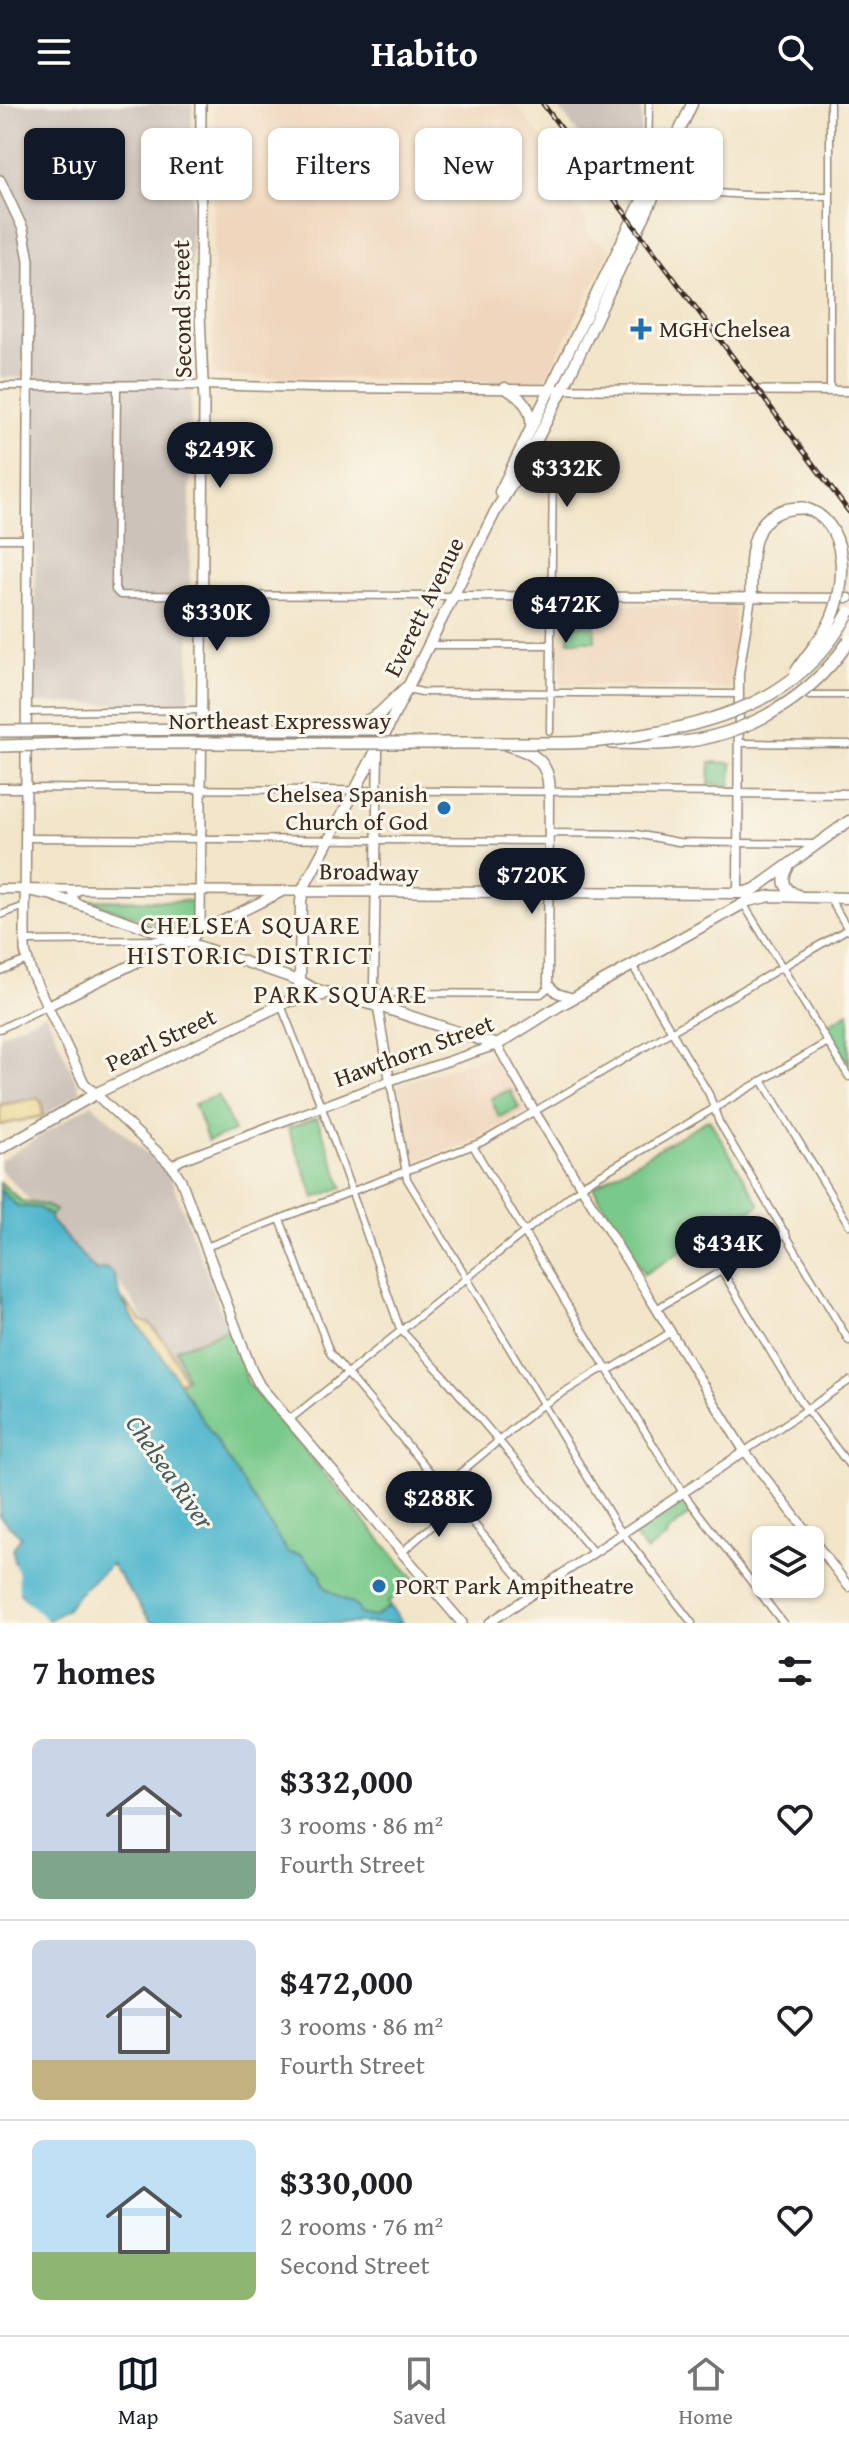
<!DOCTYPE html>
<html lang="en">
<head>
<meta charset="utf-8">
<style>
	:root { --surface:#fff; --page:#f2f2f2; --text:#202124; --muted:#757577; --line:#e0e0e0; --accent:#111827 }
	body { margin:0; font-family:"Gentium Book Plus",serif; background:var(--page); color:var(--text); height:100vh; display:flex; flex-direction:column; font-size:30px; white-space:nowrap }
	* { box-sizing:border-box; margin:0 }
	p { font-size:26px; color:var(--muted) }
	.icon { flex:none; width:44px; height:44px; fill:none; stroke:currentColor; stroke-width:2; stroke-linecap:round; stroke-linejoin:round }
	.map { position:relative; height:1519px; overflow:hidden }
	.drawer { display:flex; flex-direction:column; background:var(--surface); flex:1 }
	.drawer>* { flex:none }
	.guide { position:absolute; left:24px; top:24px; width:802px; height:72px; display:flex; gap:16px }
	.fabs { position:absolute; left:752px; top:1422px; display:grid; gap:16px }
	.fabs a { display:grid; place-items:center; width:72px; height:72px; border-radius:12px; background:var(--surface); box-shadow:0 2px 6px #0004; font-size:40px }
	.price { position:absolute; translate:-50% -68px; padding:0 18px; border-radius:28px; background:var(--accent); color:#fff; font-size:26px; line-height:52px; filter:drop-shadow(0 2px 4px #0008) }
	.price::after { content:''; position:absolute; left:50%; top:48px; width:24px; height:18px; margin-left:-12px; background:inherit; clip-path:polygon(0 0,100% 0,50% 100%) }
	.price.selected { background:#222; color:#fff }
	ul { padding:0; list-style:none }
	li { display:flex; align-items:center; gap:24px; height:200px; padding:0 32px }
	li+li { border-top:2px solid var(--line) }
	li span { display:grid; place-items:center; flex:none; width:224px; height:160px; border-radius:12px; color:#555 }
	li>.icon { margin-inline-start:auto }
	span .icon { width:96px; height:96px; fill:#fffc; stroke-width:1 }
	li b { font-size:34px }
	h2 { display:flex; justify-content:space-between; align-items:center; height:96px; padding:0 32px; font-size:34px }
	.chip { padding:0 28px; border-radius:12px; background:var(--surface); box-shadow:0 2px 6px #0004; font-size:28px; line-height:72px }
	.chip.selected { background:var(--accent); color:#fff }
	header { display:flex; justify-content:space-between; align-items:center; height:104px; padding:0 32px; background:var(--accent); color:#fff; font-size:36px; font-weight:600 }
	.dock { display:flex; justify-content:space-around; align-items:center; height:112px; border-top:2px solid var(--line); background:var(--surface); font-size:22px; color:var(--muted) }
	.dock a { display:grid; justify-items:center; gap:4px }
	.dock .selected { color:var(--accent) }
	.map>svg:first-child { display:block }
</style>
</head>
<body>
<header><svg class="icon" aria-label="menu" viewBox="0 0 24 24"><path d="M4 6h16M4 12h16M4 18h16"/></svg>Habito<svg class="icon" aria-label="search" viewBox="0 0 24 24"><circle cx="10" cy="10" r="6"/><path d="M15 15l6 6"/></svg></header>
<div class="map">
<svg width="849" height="1519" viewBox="0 0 849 1519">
	<rect width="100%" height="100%" fill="#fbf7ec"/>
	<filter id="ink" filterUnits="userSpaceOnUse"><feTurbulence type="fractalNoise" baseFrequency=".0125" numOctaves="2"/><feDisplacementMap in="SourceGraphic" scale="16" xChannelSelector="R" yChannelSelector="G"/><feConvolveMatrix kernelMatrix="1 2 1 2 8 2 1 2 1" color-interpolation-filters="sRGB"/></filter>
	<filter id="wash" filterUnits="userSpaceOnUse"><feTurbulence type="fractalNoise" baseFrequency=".006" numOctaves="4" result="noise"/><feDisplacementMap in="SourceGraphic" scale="32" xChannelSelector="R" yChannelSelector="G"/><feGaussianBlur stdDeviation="1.8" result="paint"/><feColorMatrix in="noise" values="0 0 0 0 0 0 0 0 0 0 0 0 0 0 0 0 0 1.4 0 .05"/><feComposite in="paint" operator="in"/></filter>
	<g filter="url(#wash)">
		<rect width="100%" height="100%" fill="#f2e5c9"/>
		<path fill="#efd6bc" d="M214 0H516L571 74 568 86 569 97 585 114 588 127 594 135 611 145 548 270 539 278 213 272Z
			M561 498 735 503 732 584 561 581Z
			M493 950 527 1007 470 1039 411 1059 397 981Z"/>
		<path fill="#cdc2b9" d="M0 0H192L189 601 35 599 36 274 0 273Z
			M556 0H641V87L633 103Z
			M46 909 81 988 43 1012 42 999 37 994 0 1001V931Z
			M92 1000 169 1069 248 1280 350 1400 288 1449 133 1197 106 1164 98 1167 48 1114 56 1109 29 1095 0 1065V1057Z"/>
		<path fill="#79c98a" stroke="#5a7a54" stroke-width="2" d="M569 502 596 503 595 519 569 518Z
			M569 521H595V537H569Z
			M710 658 732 659 731 681 709 680Z
			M87 796 192 797V823L181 828Z
			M849 908V960L826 921Z
			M510 986 519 1004 499 1013 491 994Z
			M218 991 234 1027 208 1037 194 1000Z
			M317 1014 343 1083 315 1094 288 1024Z
			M709 1015 760 1101 644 1170 593 1083Z
			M0 1078 21 1097 45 1101 56 1107 50 1112 39 1104 17 1102 0 1086Z
			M229 1225 248 1280 415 1476 387 1499 390 1502 374 1514 358 1510V1504L328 1486 324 1482 320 1469 301 1450 288 1449 177 1278 187 1275 176 1245Z
			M683 1397 691 1409 666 1430 667 1433 646 1447 633 1431Z"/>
		<path fill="#eeda9e" stroke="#94825e" stroke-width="2" d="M38 994 42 999 43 1012 0 1021V1001Z
			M125 1197 142 1217 150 1220 169 1243 185 1276 177 1278C163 1249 136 1228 125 1197Z"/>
		<path fill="#4eb6cc" stroke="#447075" stroke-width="2" d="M0 1086 17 1102 39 1104 50 1112 51 1117 96 1167 106 1164 114 1170 121 1194 133 1215 160 1249 288 1449 301 1450 320 1469 324 1482 328 1486 358 1504 359 1510 374 1513 390 1502 403 1519H152L111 1460 78 1490 67 1505 44 1519 15 1483 13 1445 21 1432 0 1413Z"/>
		<path fill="#f2e5c9" d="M11 1453 18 1468 19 1490 50 1519H42L12 1485Z"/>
	</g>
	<g filter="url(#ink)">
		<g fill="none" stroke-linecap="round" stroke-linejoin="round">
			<defs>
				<path id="minor" d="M649 0 648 63C669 98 791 91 830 92
					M0 282H27
					M117 283 115 486 120 491 452 492
					M830 286V0
					M530 342 547 351 553 360 550 627
					M0 435H26
					M428 541H551
					M407 585 422 588 739 590
					M809 591H849
					M25 608 200 606
					M739 639 849 640
					M25 684 739 689
					M549 729 636 730 678 738 814 740
					M25 734 549 737
					M829 793 849 827
					M743 799 849 973
					M0 811 25 802
					M25 837 175 836
					M632 861 709 990 719 1018 849 1237
					M0 867 27 856
					M375 889 541 890 547 885 548 878
					M281 901 325 1012 400 1225 442 1270 594 1449
					M0 925 47 902
					M762 976 849 1121
					M390 977 407 1075 617 1422 692 1519
					M473 1042 565 1197 683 1389 783 1519
					M280 1115 330 1249 533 1490
					M206 1143 482 1038 849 824
					M722 1167 801 1298 849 1361
					M656 1205 786 1129
					M289 1316 586 1079 828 938
					M745 1347 849 1277
					M443 1383 538 1304 600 1266 613 1264 671 1228
					M402 1448 458 1400"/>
				<path id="tertiary" d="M27 282 202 281 313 284 849 287
					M452 492 849 494
					M378 647 374 880 390 977
					M0 684H25
					M549 687 548 880 557 889 573 894
					M739 689 849 690
					M0 785 282 787
					M738 790 739 569 751 493
					M348 892 375 889
					M172 1062 181 1056 400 973 497 941 535 1008 741 1342 849 1483
					M489 1519 745 1347"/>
				<path id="secondary" d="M0 76 23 125 29 156 25 830V847L31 868 84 979 172 1062 181 1076 252 1267 260 1282 462 1519
					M25 786 51 791 300 877
					M77 800 73 795V789L78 786
					M200 824 212 822 283 787H302
					M47 902 168 843 190 838 200 824 204 298 200 211 201 0"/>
				<path id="primary" d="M505 284C520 293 533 303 531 323
					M500 388 646 88 658 73
					M788 764C781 777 784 786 798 791
					M302 787 742 789 755 785 849 717
					M300 877 314 885 385 904 497 941 559 902 748 797 771 792 849 794
					M289 897 298 887 300 877 301 797 304 783 379 641 495 408 526 357 563 285 654 92 658 73 692 0
					M0 1045 99 988 289 897 323 891"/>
				<path id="motorway" d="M751 493C751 453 747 403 803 404
					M357 623 379 610 406 584
					M215 625H387
					M611 639 657 640
					M507 641C534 648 550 659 549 687"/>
			</defs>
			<use href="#minor" stroke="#968874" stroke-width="9"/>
			<use href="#tertiary" stroke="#968874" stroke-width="11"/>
			<use href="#secondary" stroke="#968874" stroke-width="12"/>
			<use href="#primary" stroke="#968874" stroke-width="13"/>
			<use href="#motorway" stroke="#968874" stroke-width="14"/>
			<use href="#minor" stroke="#fff" stroke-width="6"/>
			<use href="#tertiary" stroke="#fff" stroke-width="8"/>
			<use href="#secondary" stroke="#fff" stroke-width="9"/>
			<use href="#primary" stroke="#fff" stroke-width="10"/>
			<use href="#motorway" stroke="#fff" stroke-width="11"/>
			<defs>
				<path id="rail" d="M543 0 849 408"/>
			</defs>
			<use href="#rail" stroke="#3b2a1e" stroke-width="5"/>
			<use href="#rail" stroke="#fbf7ec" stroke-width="2" stroke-dasharray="6" stroke-linecap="butt"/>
			<defs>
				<path id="motorway-bridge" d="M796 568C806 552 819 538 828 522 849 482 849 415 803 404
					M0 627 215 625
					M657 640C734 638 805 602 849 537
					M0 642 116 639H562C596 639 627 634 660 628 742 611 807 585 849 508"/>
			</defs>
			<use href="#motorway-bridge" stroke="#968874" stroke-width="14" stroke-linecap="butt"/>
			<use href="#motorway-bridge" stroke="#fff" stroke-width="11"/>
		</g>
	</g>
	<g fill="#1f6fb2" stroke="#fbf7ec" stroke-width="3">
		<path d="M637 213h8v8h8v8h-8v8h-8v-8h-8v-8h8z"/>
		<circle cx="444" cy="704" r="8"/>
		<circle cx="379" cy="1482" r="8"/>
	</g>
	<g text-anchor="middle" stroke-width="6" stroke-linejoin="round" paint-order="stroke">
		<g font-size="24" fill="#3b2a1e" stroke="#fbf7ec">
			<text transform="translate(182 205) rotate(-91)" y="8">Second Street</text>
			<text transform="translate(424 503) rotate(-64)" y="8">Everett Avenue</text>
			<text x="280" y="625">Northeast Expressway</text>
			<text transform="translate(369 768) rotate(1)" y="8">Broadway</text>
			<text transform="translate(161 936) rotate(-25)" y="8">Pearl Street</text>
			<text transform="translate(414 947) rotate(-20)" y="8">Hawthorn Street</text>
		</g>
		<g font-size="24" fill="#3b2a1e" stroke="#fbf7ec" text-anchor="start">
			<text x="659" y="233">MGH Chelsea</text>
			<text x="428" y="698" text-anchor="end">Chelsea Spanish<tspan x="428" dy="28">Church of God</tspan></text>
			<text x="395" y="1490">PORT Park Ampitheatre</text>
		</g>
		<g font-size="26" letter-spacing="2" fill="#3b2a1e" stroke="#fbf7ec">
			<text x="251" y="830">CHELSEA SQUARE<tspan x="251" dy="30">HISTORIC DISTRICT</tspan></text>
			<text x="341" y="899">PARK SQUARE</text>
		</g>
		<g font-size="26" font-style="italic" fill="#425b5b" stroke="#fbf7ec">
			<text transform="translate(170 1368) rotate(55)" y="9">Chelsea River</text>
		</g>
	</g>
</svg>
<div class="fabs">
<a><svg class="icon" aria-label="layers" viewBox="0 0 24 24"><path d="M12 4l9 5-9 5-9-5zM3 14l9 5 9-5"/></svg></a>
</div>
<b class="price" style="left:220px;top:386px">$249K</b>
<b class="price selected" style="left:567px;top:405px">$332K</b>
<b class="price" style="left:566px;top:541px">$472K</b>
<b class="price" style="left:217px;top:549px">$330K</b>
<b class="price" style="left:532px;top:812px">$720K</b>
<b class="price" style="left:728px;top:1180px">$434K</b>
<b class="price" style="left:439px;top:1435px">$288K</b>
<div class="guide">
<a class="chip selected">Buy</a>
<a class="chip">Rent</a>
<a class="chip">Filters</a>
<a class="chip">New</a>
<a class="chip">Apartment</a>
</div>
</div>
<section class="drawer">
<h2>7 homes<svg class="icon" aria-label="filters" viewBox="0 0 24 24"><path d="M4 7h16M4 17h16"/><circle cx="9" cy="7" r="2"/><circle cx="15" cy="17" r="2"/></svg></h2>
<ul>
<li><span style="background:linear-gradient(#c9d6e8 70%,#7fa58c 0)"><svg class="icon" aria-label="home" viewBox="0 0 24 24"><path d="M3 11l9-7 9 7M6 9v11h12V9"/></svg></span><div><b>$332,000</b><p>3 rooms · 86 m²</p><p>Fourth Street</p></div><svg class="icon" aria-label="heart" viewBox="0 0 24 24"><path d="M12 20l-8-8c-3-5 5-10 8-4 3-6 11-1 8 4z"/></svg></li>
<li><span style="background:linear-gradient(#c9d6e8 75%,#c2b280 0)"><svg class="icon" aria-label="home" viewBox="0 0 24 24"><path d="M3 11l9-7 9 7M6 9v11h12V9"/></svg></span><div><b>$472,000</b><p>3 rooms · 86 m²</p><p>Fourth Street</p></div><svg class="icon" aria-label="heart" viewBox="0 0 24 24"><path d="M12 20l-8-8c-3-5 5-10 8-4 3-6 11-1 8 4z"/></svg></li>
<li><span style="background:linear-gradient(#bfe0f5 70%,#8fb573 0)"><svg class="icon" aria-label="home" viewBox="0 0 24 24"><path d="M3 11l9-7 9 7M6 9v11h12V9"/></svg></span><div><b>$330,000</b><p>2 rooms · 76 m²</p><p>Second Street</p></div><svg class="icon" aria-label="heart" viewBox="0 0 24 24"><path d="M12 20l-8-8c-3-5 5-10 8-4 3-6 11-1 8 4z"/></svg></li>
</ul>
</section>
<nav class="dock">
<a class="selected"><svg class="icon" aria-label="map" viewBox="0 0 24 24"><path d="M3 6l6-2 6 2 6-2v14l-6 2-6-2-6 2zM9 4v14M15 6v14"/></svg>Map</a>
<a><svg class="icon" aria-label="saved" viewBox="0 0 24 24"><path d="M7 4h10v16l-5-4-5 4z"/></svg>Saved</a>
<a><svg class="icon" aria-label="home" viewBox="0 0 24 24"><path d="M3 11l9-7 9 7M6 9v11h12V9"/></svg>Home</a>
</nav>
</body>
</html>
